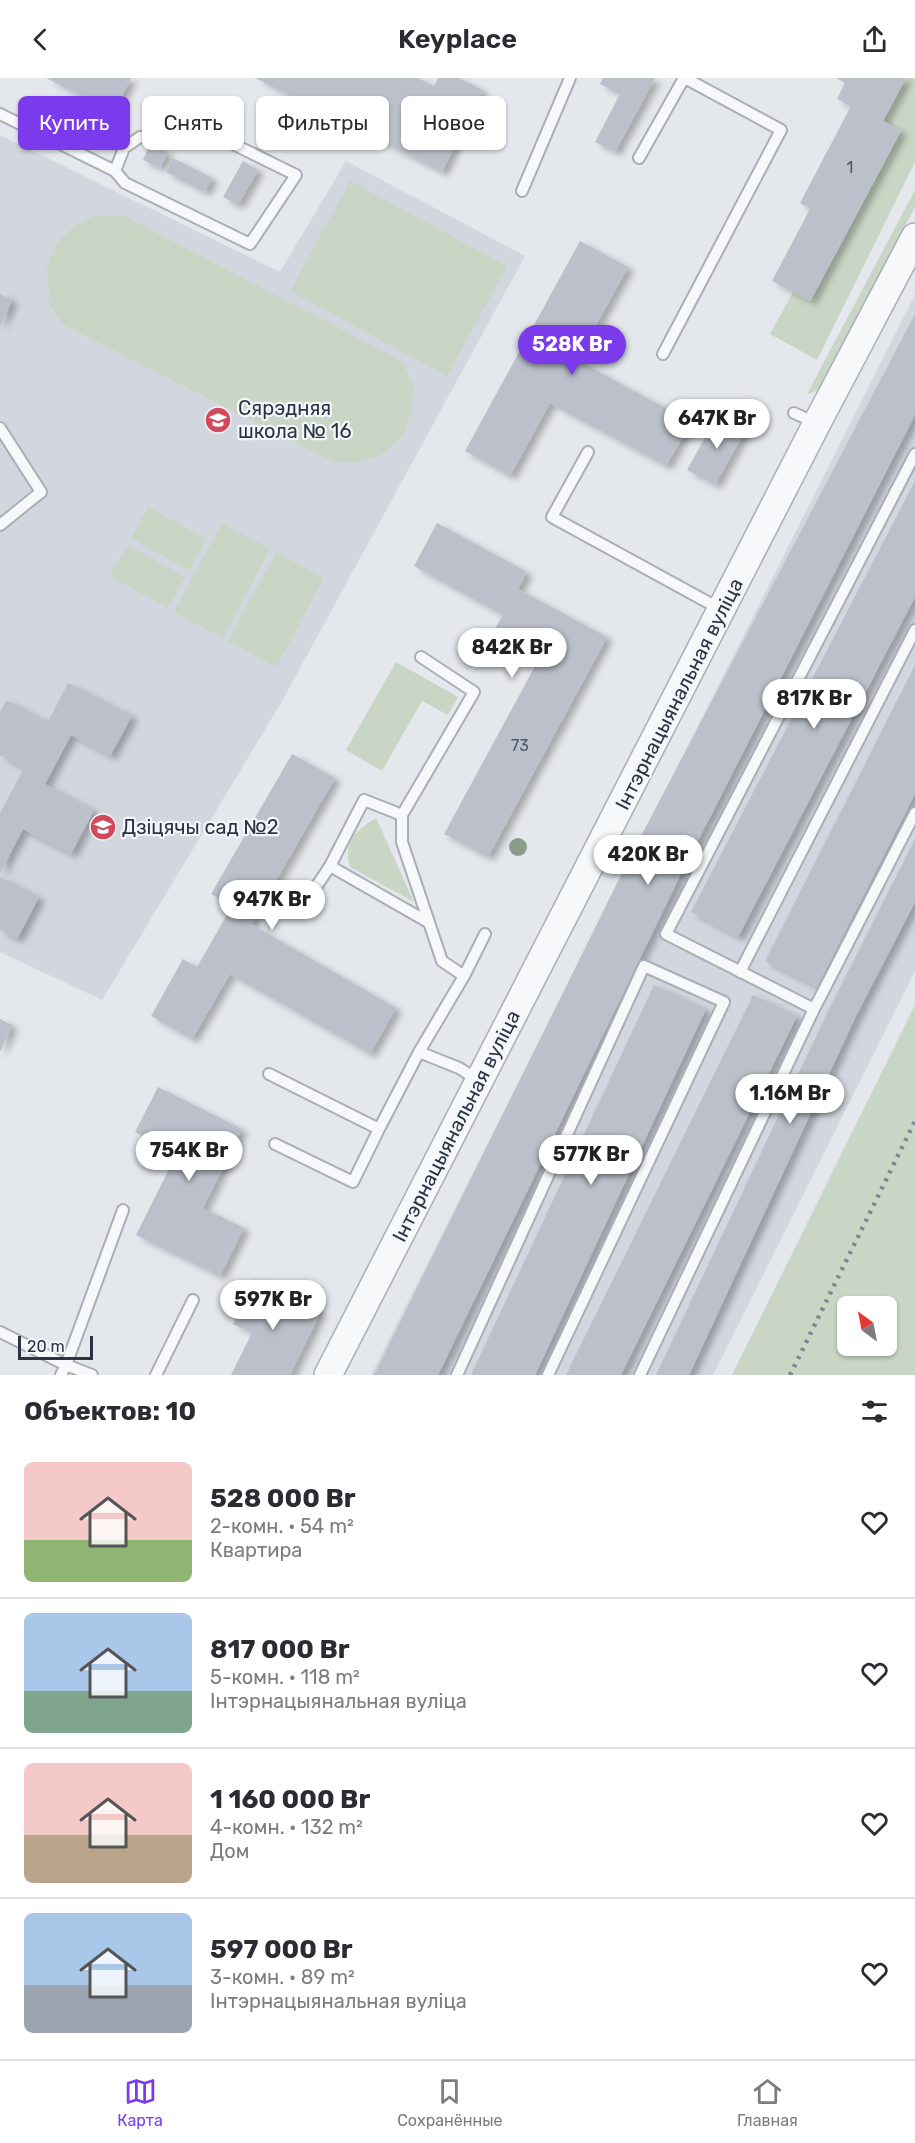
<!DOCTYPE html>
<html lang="ru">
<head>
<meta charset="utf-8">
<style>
	:root { --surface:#fff; --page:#f7f7f7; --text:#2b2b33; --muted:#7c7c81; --line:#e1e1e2; --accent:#7c3aed }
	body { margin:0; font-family:Rubik,sans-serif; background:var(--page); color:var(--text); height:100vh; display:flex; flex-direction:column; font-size:22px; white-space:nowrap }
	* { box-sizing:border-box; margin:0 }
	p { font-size:20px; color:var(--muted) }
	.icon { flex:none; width:33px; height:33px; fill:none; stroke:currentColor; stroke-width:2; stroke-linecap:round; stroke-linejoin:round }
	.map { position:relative; height:1297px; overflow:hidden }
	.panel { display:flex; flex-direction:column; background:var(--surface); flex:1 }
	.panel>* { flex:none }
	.hud { position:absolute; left:18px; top:18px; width:600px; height:54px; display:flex; gap:12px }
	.needle { width:39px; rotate:328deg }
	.buttons { position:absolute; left:837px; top:1218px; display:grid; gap:12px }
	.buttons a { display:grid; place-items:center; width:60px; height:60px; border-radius:9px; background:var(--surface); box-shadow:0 2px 4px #0004; font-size:30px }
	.scale { position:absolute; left:18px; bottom:15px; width:75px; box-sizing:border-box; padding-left:6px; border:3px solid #2b3445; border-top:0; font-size:16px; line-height:21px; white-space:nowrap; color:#2b3445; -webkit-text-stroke:4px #f4f6f9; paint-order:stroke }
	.price { position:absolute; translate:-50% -51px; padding:0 14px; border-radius:21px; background:#fff; color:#222; font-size:20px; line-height:39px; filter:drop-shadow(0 2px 3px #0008) }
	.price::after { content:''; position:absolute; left:50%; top:36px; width:18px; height:14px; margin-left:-9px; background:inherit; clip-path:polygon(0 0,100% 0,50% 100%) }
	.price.active { background:var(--accent); color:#fff }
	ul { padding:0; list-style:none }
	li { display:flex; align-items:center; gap:18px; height:150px; padding:0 24px }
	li+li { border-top:2px solid var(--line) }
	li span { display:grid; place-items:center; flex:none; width:168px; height:120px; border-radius:9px; color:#555 }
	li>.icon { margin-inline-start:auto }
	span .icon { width:72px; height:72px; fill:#fffc; stroke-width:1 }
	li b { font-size:26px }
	h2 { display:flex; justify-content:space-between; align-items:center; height:72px; padding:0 24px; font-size:26px }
	.tag { padding:0 21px; border-radius:9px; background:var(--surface); box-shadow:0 2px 4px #0004; font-size:21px; line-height:54px }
	.tag.active { background:var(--accent); color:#fff }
	header { display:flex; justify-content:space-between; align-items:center; height:78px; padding:0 24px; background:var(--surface); font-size:27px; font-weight:600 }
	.dock { display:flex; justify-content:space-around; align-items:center; height:84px; border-top:2px solid var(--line); background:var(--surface); font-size:16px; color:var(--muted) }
	.dock a { display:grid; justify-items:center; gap:3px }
	.dock .active { color:var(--accent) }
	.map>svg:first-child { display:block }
</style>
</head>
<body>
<header><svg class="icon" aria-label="back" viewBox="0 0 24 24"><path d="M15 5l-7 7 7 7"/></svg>Keyplace<svg class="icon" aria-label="share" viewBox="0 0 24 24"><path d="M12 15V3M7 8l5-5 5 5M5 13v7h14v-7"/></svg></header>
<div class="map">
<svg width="915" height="1297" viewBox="0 0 915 1297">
	<defs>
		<filter id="shadow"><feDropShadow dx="6" dy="4" stdDeviation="3" flood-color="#0004"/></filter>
	</defs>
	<rect width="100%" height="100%" fill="#e4e7ec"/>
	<path fill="#d2d6de" d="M0 57 280 194 346 83 525 178 281 625 102 922 0 874Z
		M915 217V893L713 1297H371Z"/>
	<path fill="#c9d6c5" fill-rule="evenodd" d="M906 0H915V84L817 282 770 256 793 214 811 223 901 53 883 43Z
		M350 103 507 188 447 298 290 213Z
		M915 112V129L819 310 814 314 807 316Z
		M94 138H124L402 283 413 306 412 333 402 358 384 375 359 385 334 384 64 247 50 228 47 189 56 166 75 148Z
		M148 429 206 461 189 492 131 460Z
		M222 445 270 471 223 560 174 534Z
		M127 467 185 499 168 530 110 498Z
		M276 474 324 500 276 589 228 563Z
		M396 584 458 619 448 637 422 623 382 693 346 672Z
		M376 740 414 824 350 789C343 763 355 753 376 740Z
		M915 927V1297H732ZM848 1228H886V1268H848Z"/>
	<path fill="#bbc0ca" filter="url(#shadow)" d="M46 0H131L114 34Z
		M255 0H418L434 8 438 0H459L483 12 442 94Z
		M603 0H655L615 74 595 64 620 16 600 6Z
		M836 0H906L883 43 901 53 810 223 772 203 810 131 800 125 851 28 837 21 845 5Z
		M150 66 168 74 160 90 143 82Z
		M173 80 212 100 205 114 166 94Z
		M243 83 258 92 238 127 223 119Z
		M580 163 628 189 577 282 691 344 666 388 550 325 510 398 465 373Z
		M0 216 12 222 0 248Z
		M915 236V337L678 802 438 1297H374L630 779Z
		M718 336 746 351 715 407 687 392Z
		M915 403V519L738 859 691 834Z
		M437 445 527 494 518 511 607 559 488 779 444 756 540 579 493 554 503 537 414 488Z
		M915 587V716L817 909 765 883Z
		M68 605 132 638 110 678 71 657 45 706 94 732 71 776 23 751 0 795V735L24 690 0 677V634L6 622 48 644Z
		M292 676 335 700 251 846 396 930 370 976 230 896 192 961 151 938 183 881 197 889 232 828 211 816Z
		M915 761V824L855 940 689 1297H656L828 933Z
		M0 799 39 819 17 861 0 852Z
		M654 907 706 931 535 1297H471Z
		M753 917 797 938 621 1297H566Z
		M0 941 12 947 0 974Z
		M158 1009 242 1051 203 1130 244 1150 220 1198 136 1157 177 1075 135 1054Z
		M255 1201 321 1233 290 1297H231L252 1255 233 1246Z"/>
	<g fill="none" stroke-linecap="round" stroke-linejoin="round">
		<defs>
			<path id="service" d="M0 36 115 93 125 105 250 166 296 97 231 65
				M639 80 684 0
				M115 93 124 70 140 59
				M522 113 570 0
				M663 276 781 52 685 0
				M794 335 816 345
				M0 350 41 414 0 447
				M588 374 552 439 722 532
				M421 579 474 614 402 737V764L442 883 464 898 419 974 459 990 478 1002
				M330 788 428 844
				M310 818 330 788 364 722 402 737
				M740 894 915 552
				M464 898 485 856
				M814 931 666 856 915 376
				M269 996 379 1051 419 974
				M275 1066 353 1104 379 1051
				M0 1254 66 1287 123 1132
				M61 1297 66 1287 92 1297
				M156 1297 193 1222
				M457 1297 644 888 724 924 548 1297
				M640 1297 814 931 915 735"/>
			<path id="tertiary" d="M328 1297 817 345 915 159"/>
		</defs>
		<use href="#service" stroke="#a9aeb7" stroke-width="14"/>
		<use href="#tertiary" stroke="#a9aeb7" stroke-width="30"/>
		<use href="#service" stroke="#f7f8fa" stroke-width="10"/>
		<use href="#tertiary" stroke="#f7f8fa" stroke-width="27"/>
		<path stroke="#7d8696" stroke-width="4.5" stroke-dasharray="3 6" stroke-linecap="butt" d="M790 1297 915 1043"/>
	</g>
	<circle fill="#899d89" cx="518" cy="769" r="9"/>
	<defs>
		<symbol id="school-disc" viewBox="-11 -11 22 22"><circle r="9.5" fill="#d1495b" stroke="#f4f6f9"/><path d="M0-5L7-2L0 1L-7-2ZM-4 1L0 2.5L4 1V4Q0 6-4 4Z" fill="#fff"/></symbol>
	</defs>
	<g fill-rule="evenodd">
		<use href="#school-disc" x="203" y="327" width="30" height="30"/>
		<use href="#school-disc" x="88" y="734" width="30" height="30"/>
	</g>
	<g text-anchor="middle" stroke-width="4.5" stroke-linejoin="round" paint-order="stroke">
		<g font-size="16" fill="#4f5766">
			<text x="850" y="95">1</text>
			<text x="520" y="673">73</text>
		</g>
		<g font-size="20" fill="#2b3445" stroke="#f4f6f9" text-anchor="start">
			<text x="238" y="337">Сярэдняя<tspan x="238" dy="23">школа № 16</tspan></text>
			<text x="122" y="756">Дзіцячы сад №2</text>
		</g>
		<g font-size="20" fill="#2b3445" stroke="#f4f6f9">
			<text transform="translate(679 616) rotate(-63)" y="7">Інтэрнацыянальная вуліца</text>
			<text transform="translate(456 1048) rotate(-63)" y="7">Інтэрнацыянальная вуліца</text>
		</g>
	</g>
</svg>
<div class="buttons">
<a><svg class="needle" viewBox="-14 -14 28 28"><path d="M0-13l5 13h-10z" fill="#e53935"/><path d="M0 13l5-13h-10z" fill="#7c7c81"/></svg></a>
</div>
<div class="scale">20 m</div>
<b class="price active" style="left:572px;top:298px">528K Br</b>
<b class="price" style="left:717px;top:372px">647K Br</b>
<b class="price" style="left:512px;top:601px">842K Br</b>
<b class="price" style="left:814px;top:652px">817K Br</b>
<b class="price" style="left:648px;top:808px">420K Br</b>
<b class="price" style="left:272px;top:853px">947K Br</b>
<b class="price" style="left:790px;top:1047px">1.16M Br</b>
<b class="price" style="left:189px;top:1104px">754K Br</b>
<b class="price" style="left:591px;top:1108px">577K Br</b>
<b class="price" style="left:273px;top:1253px">597K Br</b>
<div class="hud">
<a class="tag active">Купить</a>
<a class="tag">Снять</a>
<a class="tag">Фильтры</a>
<a class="tag">Новое</a>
</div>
</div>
<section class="panel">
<h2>Объектов: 10<svg class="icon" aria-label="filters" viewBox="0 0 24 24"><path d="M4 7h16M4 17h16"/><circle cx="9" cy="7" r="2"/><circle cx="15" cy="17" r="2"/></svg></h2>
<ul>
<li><span style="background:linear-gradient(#f6c9c9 65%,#8fb573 0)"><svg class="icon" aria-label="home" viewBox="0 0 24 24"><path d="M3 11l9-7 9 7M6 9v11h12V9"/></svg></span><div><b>528 000 Br</b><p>2-комн. · 54 m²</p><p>Квартира</p></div><svg class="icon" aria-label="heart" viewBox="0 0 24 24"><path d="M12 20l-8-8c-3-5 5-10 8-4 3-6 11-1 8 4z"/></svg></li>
<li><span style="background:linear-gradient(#a9c7e8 65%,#7fa58c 0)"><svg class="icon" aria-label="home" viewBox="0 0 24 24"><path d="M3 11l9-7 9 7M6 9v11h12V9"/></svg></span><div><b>817 000 Br</b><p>5-комн. · 118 m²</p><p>Інтэрнацыянальная вуліца</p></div><svg class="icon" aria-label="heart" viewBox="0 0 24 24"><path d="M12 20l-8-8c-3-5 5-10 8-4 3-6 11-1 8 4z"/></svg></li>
<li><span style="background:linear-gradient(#f6c9c9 60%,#b9a48a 0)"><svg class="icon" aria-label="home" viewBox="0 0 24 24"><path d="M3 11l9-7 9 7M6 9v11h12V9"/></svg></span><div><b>1 160 000 Br</b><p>4-комн. · 132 m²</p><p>Дом</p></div><svg class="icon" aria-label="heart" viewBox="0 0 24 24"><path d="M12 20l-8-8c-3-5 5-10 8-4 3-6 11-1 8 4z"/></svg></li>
<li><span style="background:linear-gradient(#a9c7e8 60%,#9aa5b1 0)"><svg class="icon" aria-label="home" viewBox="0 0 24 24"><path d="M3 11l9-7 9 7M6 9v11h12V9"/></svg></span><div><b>597 000 Br</b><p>3-комн. · 89 m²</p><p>Інтэрнацыянальная вуліца</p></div><svg class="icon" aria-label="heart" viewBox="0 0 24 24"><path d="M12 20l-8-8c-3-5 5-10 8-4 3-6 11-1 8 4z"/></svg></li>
</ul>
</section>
<nav class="dock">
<a class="active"><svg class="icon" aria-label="map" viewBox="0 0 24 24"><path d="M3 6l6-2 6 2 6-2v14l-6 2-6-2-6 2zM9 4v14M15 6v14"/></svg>Карта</a>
<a><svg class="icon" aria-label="saved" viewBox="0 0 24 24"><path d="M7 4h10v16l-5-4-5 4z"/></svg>Сохранённые</a>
<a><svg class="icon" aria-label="home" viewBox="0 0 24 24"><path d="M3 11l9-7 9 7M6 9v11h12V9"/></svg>Главная</a>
</nav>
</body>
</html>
